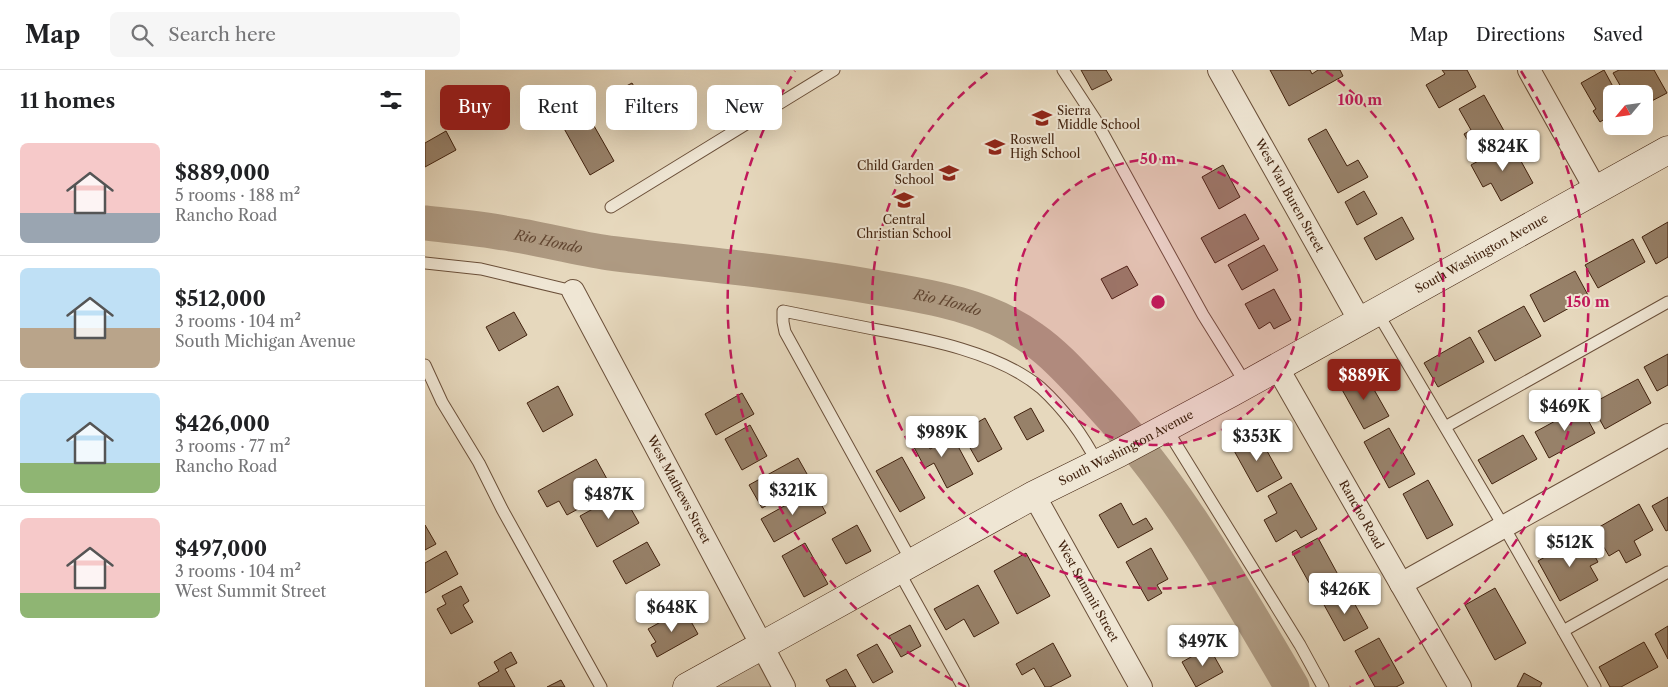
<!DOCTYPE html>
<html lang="en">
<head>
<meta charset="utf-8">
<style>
	:root { --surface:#fff; --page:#f6f6f6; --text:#202124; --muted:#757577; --line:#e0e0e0; --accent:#8f2418 }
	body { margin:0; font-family:"Libre Caslon Text",serif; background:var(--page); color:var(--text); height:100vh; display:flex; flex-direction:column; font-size:19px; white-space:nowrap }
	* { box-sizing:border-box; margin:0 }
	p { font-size:16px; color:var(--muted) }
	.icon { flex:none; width:28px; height:28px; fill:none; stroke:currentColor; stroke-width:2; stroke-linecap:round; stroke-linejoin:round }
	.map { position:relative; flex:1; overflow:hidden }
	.side { display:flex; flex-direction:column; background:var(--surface); width:425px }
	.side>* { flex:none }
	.hud { position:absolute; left:15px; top:15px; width:475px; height:45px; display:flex; gap:10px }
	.needle { width:32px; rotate:241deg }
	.buttons { position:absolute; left:1178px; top:15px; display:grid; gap:10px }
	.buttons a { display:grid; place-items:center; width:50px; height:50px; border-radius:8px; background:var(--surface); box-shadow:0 5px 20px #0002; font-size:25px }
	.price { position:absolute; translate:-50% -42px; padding:0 11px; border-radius:5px; background:#fff; color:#222; font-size:16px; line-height:32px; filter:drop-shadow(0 1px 2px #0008) }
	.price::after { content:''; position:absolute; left:50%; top:30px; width:15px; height:11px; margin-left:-8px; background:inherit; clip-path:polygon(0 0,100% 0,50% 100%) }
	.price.on { background:var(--accent); color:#fff }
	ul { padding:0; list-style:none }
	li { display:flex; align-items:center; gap:15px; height:125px; padding:0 20px }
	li+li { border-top:1px solid var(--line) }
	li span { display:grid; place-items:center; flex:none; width:140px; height:100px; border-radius:8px; color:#555 }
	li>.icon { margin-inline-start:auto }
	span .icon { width:60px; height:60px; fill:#fffc; stroke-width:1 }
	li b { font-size:21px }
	h2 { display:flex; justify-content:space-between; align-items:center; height:60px; padding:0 20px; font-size:21px }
	.chip { padding:0 18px; border-radius:8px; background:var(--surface); box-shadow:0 5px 20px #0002; font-size:18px; line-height:45px }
	.chip.on { background:var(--accent); color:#fff }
	header { display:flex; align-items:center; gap:30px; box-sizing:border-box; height:70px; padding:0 25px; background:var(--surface); border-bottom:1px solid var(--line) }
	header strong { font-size:24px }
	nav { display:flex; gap:28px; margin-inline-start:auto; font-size:18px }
	.search { width:350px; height:45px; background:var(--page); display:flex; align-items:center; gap:12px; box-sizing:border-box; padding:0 18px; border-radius:8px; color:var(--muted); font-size:19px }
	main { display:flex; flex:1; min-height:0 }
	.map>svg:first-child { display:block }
</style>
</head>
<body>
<header>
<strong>Map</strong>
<div class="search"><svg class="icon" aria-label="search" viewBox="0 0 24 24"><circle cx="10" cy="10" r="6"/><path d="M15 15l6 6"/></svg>Search here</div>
<nav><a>Map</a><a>Directions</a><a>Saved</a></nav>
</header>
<main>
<section class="side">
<h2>11 homes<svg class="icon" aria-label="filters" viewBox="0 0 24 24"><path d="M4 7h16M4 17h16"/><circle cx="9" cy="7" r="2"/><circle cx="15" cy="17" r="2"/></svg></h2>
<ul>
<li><span style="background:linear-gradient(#f6c9c9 70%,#9aa5b1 0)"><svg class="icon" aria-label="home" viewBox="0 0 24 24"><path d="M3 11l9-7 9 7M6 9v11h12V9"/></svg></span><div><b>$889,000</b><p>5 rooms · 188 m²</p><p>Rancho Road</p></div></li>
<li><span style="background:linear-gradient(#bfe0f5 60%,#b9a48a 0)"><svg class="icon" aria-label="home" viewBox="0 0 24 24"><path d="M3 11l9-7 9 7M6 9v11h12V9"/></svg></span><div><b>$512,000</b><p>3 rooms · 104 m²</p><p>South Michigan Avenue</p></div></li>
<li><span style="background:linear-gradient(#bfe0f5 70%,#8fb573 0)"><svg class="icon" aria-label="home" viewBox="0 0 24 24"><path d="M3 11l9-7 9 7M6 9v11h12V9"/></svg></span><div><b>$426,000</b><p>3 rooms · 77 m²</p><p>Rancho Road</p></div></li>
<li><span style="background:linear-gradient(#f6c9c9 75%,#8fb573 0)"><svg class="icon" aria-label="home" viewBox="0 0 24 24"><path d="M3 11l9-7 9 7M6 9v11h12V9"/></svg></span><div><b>$497,000</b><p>3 rooms · 104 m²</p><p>West Summit Street</p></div></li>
</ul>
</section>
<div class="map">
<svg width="1243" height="617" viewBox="0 0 1243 617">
	<rect width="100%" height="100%" fill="#e6d8bd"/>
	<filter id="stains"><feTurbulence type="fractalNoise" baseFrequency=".004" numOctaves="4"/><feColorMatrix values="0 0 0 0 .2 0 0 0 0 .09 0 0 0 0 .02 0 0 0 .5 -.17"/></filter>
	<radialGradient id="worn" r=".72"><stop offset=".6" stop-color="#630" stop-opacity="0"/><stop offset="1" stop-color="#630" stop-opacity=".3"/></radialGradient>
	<path fill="#cab99f" stroke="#866e57" d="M333 588 349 617H282Z"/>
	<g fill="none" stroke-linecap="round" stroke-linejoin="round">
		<path stroke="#ae9a82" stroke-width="35" id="s1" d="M0 153C26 156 53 158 79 163 114 168 149 178 184 183 272 194 360 201 448 217 502 226 562 235 608 269 631 285 650 307 670 328 750 413 808 516 867 617"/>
	</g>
	<path fill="#978169" stroke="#42230f" d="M656 0H681L687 10 667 20Z
		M845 0H885L887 4 893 0H915L918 6 864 36Z
		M1017 0H1042L1051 17 1014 38 1001 15 1020 4Z
		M1179 0 1192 24H1186V45L1175 52 1168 41 1171 39 1156 13Z
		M1194 0H1229L1242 23 1219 35V24H1200L1188 3Z
		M207 13 222 38 202 49 188 23Z
		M1059 25 1083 68 1051 85 1039 64 1046 60 1034 39Z
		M156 33 189 91 165 105 132 46Z
		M901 59 922 96 933 90 943 107 913 123 883 69Z
		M21 61 31 80 0 97V73Z
		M1086 73 1108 113 1076 131 1066 113 1058 117 1046 95Z
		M798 95 815 127 794 139 777 107Z
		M939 121 952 144 932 155 920 132Z
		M820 144 834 169 790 193 776 168Z
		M977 147 989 169 951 190 939 168Z
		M1243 152V187L1231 194 1217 167Z
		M1208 169 1220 192 1173 218 1160 195Z
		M839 175 853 200 817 220 803 195Z
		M702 196 713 215 687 229 676 209Z
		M1150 201 1164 227 1119 252 1105 225Z
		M849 219 866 250 849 259 845 252 834 259 820 234Z
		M1099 236 1116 266 1070 291 1053 261Z
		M89 242 102 265 74 281 61 257Z
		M1045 267 1059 292 1013 317 999 293Z
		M1243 284V315L1232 321 1219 297Z
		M939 302 964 346 939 359 915 316Z
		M1213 309 1226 333 1180 359 1166 334Z
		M133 316 148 345 118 362 102 333Z
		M317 323 329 344 291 365 280 344Z
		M1156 337 1170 363 1124 388 1110 362Z
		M606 338 619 361 602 370 589 347Z
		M560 348 577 379 553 392 536 362Z
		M325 355 342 386 317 400 300 369Z
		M964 358 990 404 964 418 939 372Z
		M494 359 505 379 528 367 548 404 522 418 509 393 500 398 482 364Z
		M832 363 857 408 832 422 807 377Z
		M1098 365 1112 389 1067 414 1053 390Z
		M477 387 500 428 475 442 451 401Z
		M373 388 386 411 337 438 324 415Z
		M171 389 188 420 142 445 134 431 122 437 113 421Z
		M1003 410 1028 455 1002 469 978 424Z
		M866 413 892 459 876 468 871 460 851 472 839 450 852 443 843 426Z
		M388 420 401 443 349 472 336 449Z
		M197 423 214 453 172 477 155 446Z
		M1243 427V460L1241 461 1227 436Z
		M696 433 708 455 721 448 728 459 693 478 674 445Z
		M1214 434 1228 460 1209 471 1216 485 1201 493 1194 480 1184 486 1169 460Z
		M0 455 11 474 0 480Z
		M432 455 446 481 421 494 407 469Z
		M1158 465 1173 492 1165 496 1173 510 1135 531 1113 491Z
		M893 468 917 512 892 527 867 482Z
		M222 472 235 495 201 514 188 491Z
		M380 473 403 514 379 527 357 486Z
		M726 478 743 509 732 515 737 523 723 531 701 492Z
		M21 481 33 504 0 523V493Z
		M601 483 625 526 592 544 569 501Z
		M553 515 574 553 549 567 539 549 521 560 509 539Z
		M36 516 44 531 38 535 48 552 26 564 12 539 21 534 17 526Z
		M1070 518 1101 573 1070 590 1040 535Z
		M922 520 943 558 919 571 898 533Z
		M259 539 273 564 232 587 226 575 231 572 223 559Z
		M485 555 496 576 476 587 464 566Z
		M1243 556V589L1230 564Z
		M954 568 979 613 971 617H950L930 581Z
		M1219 572 1233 597 1196 617H1185L1174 597Z
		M628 573 646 606 625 617H620L609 598 597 605 591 594Z
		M452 574 468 602 448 613 432 585Z
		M784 577 798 602 771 617 757 592Z
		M86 582 92 593 80 599 90 617H55L53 613 74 601 69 592Z
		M421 599 431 617H405L401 610Z
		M1099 603 1117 613 1115 617H1092Z
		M136 610 140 617H122Z"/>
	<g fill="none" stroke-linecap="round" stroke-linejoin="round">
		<defs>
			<path id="lane" d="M638 0 670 49 778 245 821 314
				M186 137 409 0
				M0 193 56 199 148 221
				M952 242 1079 457 1170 617
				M0 295 17 332 54 393 77 439 176 617
				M1020 357 1243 232
				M741 358 875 575 898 617
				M487 492 360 262 358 252V241C388 247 418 253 448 259 502 269 573 282 616 318 640 340 658 365 673 394
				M473 500 538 617
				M1138 561 1243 502"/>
			<g id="street">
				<path id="s2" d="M794 0 935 251"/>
				<path d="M1104 0 1171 120"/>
				<path id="s3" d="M148 221 359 617"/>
				<path id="s4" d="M852 297 1035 617"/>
				<path id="s5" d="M609 425 716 617"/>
				<path d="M976 514 1243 365"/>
			</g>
			<g id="secondary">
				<path id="s6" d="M262 617 609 425 694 383 806 323 1243 80"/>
			</g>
		</defs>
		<use href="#lane" stroke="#6b503a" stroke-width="13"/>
		<use href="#street" stroke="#6b503a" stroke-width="24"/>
		<use href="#secondary" stroke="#42230f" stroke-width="29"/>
		<use href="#lane" stroke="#efe6d4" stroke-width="11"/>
		<use href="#street" stroke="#efe6d4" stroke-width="22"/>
		<use href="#secondary" stroke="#efe6d4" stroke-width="28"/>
	</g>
	<circle cx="733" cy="232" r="143" fill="#c2185b" fill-opacity=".12"/>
	<g fill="none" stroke="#c2185b" stroke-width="2.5" stroke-dasharray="9 6">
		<circle cx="733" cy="232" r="143"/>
		<path d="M901 1A286 286 0 1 1 565 1"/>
		<path d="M541 617A430 430 0 0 1 370 1M1096 1A430 430 0 0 1 925 617"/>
	</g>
	<defs>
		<symbol id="school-bare" viewBox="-9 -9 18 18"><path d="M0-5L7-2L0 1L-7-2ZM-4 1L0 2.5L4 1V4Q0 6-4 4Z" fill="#8f2418" stroke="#efe6d4" stroke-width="2.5" paint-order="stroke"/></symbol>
	</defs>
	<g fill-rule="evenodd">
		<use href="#school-bare" x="603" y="34" width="28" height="28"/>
		<use href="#school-bare" x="556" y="63" width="28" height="28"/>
		<use href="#school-bare" x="510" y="89" width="28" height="28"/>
		<use href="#school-bare" x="465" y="116" width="28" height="28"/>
	</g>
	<g text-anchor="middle" stroke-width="4" stroke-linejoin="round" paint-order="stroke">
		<g font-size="12" fill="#42230f" stroke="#efe6d4" text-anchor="start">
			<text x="632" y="45">Sierra<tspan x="632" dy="14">Middle School</tspan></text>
			<text x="585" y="74">Roswell<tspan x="585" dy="14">High School</tspan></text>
			<text x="509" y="100" text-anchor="end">Child Garden<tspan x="509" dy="14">School</tspan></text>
			<text x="479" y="154" text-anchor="middle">Central<tspan x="479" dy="14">Christian School</tspan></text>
		</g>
		<g font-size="12" fill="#42230f" stroke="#efe6d4">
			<text dy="4" stroke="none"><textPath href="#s2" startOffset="144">West Van Buren Street</textPath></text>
			<text dy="4" stroke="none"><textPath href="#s6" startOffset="905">South Washington Avenue</textPath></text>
			<text dy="4" stroke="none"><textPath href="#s6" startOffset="500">South Washington Avenue</textPath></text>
			<text dy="4" stroke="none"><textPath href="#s3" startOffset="225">West Mathews Street</textPath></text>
			<text dy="4" stroke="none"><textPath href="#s4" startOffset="170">Rancho Road</textPath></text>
			<text dy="4" stroke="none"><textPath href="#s5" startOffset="110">West Summit Street</textPath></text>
		</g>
		<g font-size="14" font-style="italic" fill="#624732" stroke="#efe6d4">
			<text dy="5" stroke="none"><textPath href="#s1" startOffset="125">Rio Hondo</textPath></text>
			<text dy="5" stroke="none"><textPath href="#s1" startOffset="529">Rio Hondo</textPath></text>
		</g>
	</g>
	<circle cx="733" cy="232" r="8" fill="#c2185b" stroke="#efe6d4" stroke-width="2.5"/>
	<g font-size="15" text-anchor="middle" font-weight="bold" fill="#c2185b" stroke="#efe6d4" stroke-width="4" stroke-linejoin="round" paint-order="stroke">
		<text x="935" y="35">100 m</text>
		<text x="733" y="94">50 m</text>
		<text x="1163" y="237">150 m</text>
	</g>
	<rect width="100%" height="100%" filter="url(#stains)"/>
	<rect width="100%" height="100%" fill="url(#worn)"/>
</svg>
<div class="buttons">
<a><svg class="needle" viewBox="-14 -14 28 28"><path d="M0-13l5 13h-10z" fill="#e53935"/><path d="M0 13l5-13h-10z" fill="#757577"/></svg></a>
</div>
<b class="price" style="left:1078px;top:102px">$824K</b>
<b class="price on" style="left:939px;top:331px">$889K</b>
<b class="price" style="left:1140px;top:362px">$469K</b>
<b class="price" style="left:517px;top:388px">$989K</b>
<b class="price" style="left:832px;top:392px">$353K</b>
<b class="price" style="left:368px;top:446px">$321K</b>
<b class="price" style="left:184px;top:450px">$487K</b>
<b class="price" style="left:1145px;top:498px">$512K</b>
<b class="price" style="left:920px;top:545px">$426K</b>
<b class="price" style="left:247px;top:563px">$648K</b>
<b class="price" style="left:778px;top:597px">$497K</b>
<div class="hud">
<a class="chip on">Buy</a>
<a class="chip">Rent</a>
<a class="chip">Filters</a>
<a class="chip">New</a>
</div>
</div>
</main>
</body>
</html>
